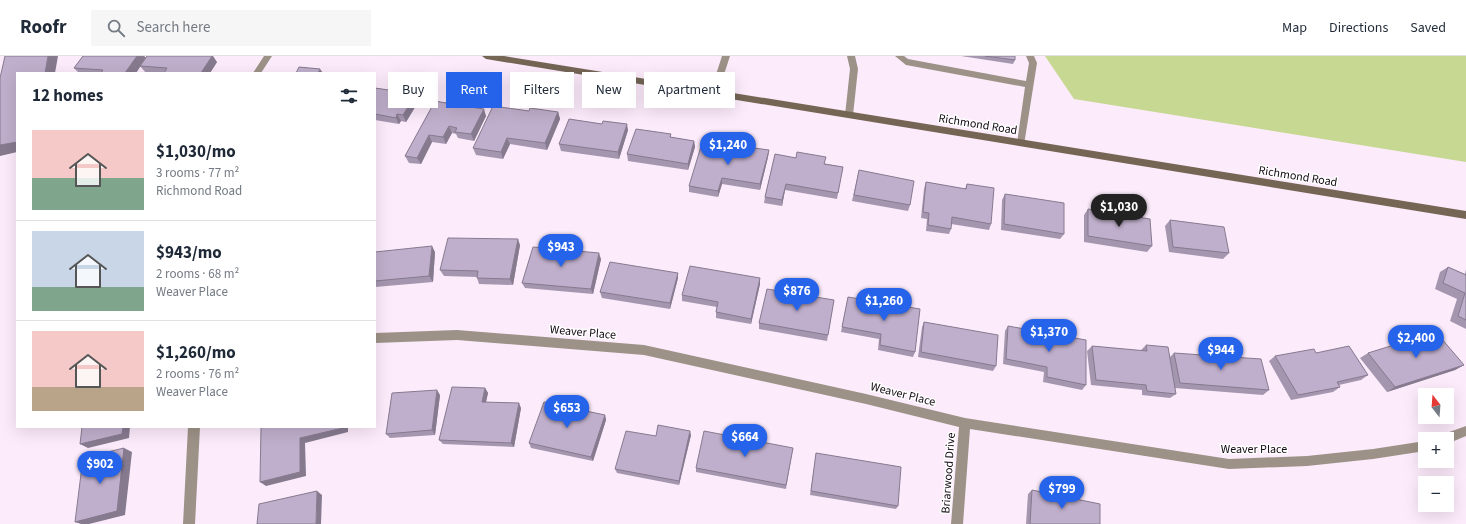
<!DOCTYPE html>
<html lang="en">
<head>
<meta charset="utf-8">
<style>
	:root { --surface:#fff; --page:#f6f6f7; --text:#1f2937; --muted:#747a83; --line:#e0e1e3; --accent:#2563eb }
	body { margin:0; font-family:"Source Sans 3",sans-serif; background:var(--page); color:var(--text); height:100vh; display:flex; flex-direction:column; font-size:15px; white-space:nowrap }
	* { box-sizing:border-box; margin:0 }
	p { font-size:13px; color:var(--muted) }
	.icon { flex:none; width:22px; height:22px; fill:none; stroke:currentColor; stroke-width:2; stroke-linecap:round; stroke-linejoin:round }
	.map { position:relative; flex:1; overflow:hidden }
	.details { position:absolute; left:16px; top:16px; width:360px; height:356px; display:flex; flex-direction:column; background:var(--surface); border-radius:0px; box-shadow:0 4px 16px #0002 }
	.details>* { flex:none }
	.hud { position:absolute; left:388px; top:16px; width:380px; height:36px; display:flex; gap:8px }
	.needle { width:26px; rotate:343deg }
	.fabs { position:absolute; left:1418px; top:332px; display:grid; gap:8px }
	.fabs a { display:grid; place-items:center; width:36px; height:36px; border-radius:0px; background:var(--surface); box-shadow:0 4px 16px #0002; font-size:20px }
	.price { position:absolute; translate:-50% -34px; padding:0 9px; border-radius:14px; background:var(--accent); color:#fff; font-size:13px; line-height:26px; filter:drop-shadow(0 1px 2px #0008) }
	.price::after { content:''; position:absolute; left:50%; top:24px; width:12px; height:9px; margin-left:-6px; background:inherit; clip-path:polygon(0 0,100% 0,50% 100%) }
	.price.selected { background:#222; color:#fff }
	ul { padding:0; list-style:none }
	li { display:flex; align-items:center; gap:12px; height:100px; padding:0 16px }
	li+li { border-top:1px solid var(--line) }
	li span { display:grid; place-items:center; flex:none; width:112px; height:80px; border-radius:0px; color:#555 }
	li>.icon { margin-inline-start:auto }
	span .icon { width:48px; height:48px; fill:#fffc; stroke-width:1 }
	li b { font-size:17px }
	h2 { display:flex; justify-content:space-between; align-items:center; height:48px; padding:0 16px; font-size:17px }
	.chip { padding:0 14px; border-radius:0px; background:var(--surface); box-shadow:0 4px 16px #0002; font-size:14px; line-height:36px }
	.chip.selected { background:var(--accent); color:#fff }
	header { display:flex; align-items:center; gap:24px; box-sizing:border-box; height:56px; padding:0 20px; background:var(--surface); border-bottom:1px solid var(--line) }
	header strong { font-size:19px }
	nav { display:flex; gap:22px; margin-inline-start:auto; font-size:14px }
	.search { width:280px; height:36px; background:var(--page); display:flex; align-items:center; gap:10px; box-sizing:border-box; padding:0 14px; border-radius:0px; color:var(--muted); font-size:15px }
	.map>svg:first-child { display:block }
</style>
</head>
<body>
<header>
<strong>Roofr</strong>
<div class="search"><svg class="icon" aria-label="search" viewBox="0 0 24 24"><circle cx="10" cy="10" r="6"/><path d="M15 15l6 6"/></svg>Search here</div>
<nav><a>Map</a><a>Directions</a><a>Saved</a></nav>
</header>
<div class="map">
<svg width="1466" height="468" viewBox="0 0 1466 468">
	<rect width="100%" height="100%" fill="#fcebfb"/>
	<path fill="#c6d891" d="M1045 0H1466V106L1074 43Z"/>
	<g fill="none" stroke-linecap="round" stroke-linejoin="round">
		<path fill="#9d9287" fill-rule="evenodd" d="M722 0H730L718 37 714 40 710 37Z
			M895 0H904L908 3 1026 25 1029 7 1026 0H1034L1037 7 1024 89 1021 90 1017 87 1025 31 906 9Z"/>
		<path fill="#9d9287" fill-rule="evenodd" d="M264 0H272L261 17H253Z
			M457 274 644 289 866 338 965 362 1229 403 1307 400 1373 393 1425 385V395L1373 403 1307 410 1229 413 970 373 963 468H951L959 371 866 348 644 299 457 284 375 287V277Z
			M1466 370V380L1447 388V383H1439L1441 379Z
			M188 371H200L195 468H183Z"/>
		<path fill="#9d9287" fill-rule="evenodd" d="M847 0H855L858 13 853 59 849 62 845 59 850 13Z"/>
		<path fill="#746555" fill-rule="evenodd" d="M482 0H504L1466 155V163L486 3Z"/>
	</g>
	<path fill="#a596af" d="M83 0H144L146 2 217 6 210 17H146L140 10 136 17H79L74 12Z
		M961 0H1015V4L1013 8Z
		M375 32 403 39 414 41 417 48 406 66 401 65 399 68 375 64Z
		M435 45 473 51 486 60 474 85 458 82 456 78 452 77 446 88 432 86 421 108 409 107 405 100Z
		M529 55 558 56 560 63 547 94 510 88 503 103 476 99 473 92Z
		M628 74 619 103 561 95 559 88Z
		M671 78V81L694 85 695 91 688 114 628 105 627 98Z
		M738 93 769 94 768 101 760 134 722 128 718 141 689 136V130Z
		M775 98 843 111 837 143 785 134 782 150 764 147 765 141Z
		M859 114 910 149 908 155 852 145Z
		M926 126 965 133 967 128 991 168 989 174 951 168V173L949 178 926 175 927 163 921 162 924 133Z
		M1005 138 1064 178 1060 183 1001 174 1002 144Z
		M1088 153 1152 190 1147 196 1084 186V159Z
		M1170 164 1229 197 1223 203 1169 196 1165 170Z
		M520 189 513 229 479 228 477 222V221L444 220 440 214Z
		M375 196H435L433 226 375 231Z
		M601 203 593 238 525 232 522 227Z
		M1448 211 1465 218 1466 213V273L1450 265 1457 243 1435 233 1440 216Z
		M678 217V222L670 253 602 242 600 236Z
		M760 222V228L751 268 716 262V256L717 251 682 245V239Z
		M848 241 915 296 913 301 878 294 879 283 841 276Z
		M834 244 827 285 759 273V267Z
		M924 266 996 310 993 315 918 301 922 271Z
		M1008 270 1086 329 1082 334 1043 326 1044 316 1003 308 1005 275Z
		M1146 289 1170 301 1174 297 1269 334 1263 339 1175 332 1176 338 1170 342 1142 339V334L1091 329 1087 295 1092 290 1141 295V294Z
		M1316 297 1368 319 1361 324 1339 329 1340 331 1333 336 1291 344 1269 305 1275 300Z
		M1368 297 1464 309 1455 314 1387 336 1360 302Z
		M485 332 488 337 486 346 521 352 514 391 443 388 439 384Z
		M440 339 435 379 390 382 386 378Z
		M605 359 606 364 593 405 531 392 529 387Z
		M691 379 679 429 617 417 615 413 656 380Z
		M793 392 786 433 696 416V412Z
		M816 397 898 450 896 453 810 439Z
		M1032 434 1100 468H1026L1028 438Z"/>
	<path fill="#867a8f" d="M48 0H58L55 17H45Z
		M137 0H144L146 2 136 17H125Z
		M212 0H213L217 6 210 17H201Z
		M320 13 323 17H318Z
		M414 41 417 48 406 66 403 59Z
		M484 53 486 60 474 85 471 78Z
		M558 56 560 63 547 94 545 87Z
		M397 58 401 65 399 68 396 62Z
		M627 68 628 74 619 103 618 96Z
		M449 70 452 77 446 88 443 81Z
		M429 79 432 86 421 108 417 102Z
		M507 82 510 88 503 103 501 96Z
		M694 85 695 91 688 114V108Z
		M17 86V96L0 100V89Z
		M769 94 768 101 760 134V128Z
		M722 122V128L718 141V135Z
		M786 128 785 134 782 150V144Z
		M518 183 520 189 513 229 510 223Z
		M432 190 435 196 433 226 429 220Z
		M599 197 601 203 593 238 591 233Z
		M678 217V222L670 253V247Z
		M760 222V228L751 268V263Z
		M1464 309 1455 314 1387 336 1395 331Z
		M485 332 488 337 485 350 482 346Z
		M437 334 440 339 435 379 432 374Z
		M519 347 521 352 514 391 511 387Z
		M605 359 606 364 593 405 591 401Z
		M123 371H130L129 382 88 392 80 388Z
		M343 371H348V376L305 387 306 420 266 430 260 426 300 382Z
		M690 375 691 379 679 429V425Z
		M124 392 132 396 125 459 89 468H81L75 466Z
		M317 435 322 439 321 468H316Z"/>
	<path fill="#c0afcc" stroke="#867a8f" d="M5 0H48L45 17H17V86L0 89V22Z
		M83 0H137L125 17H101L103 14 74 12Z
		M147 0H212L201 17H164L167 12 140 10Z
		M985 0H1015V4Z
		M299 11 320 13 318 17H296Z
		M375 32 402 36 400 38 414 41 403 59 397 58 396 62 375 58Z
		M448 43 471 47 470 51 484 53 471 78 455 76 457 72 449 70 443 81 429 79 417 102 405 100 435 45 446 47Z
		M493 50 529 55 530 52 558 56 545 87 507 82 501 96 473 92Z
		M569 63 602 68 603 65 627 68 618 96 559 88Z
		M636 73 671 78 670 81 694 85 688 108 627 98Z
		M702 87 738 93 739 90 769 94 760 128 722 122 718 135 689 130Z
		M797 96 826 101 824 108 843 111 838 137 786 128 782 144 765 141 775 98 796 102Z
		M859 114 914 125 910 149 854 139Z
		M926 126 966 133 967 128 994 132 991 168 952 161 951 173 928 169 929 157 923 156Z
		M1005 138 1064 147V178L1004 168Z
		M1088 153 1150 163 1152 190 1088 180Z
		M1170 164 1224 171 1229 197 1173 191Z
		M448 182 518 183 510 223 477 222 478 215 440 214Z
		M432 190 429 220 375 225V196Z
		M533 191 599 197 591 233 522 227Z
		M610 206 678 217 670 247 600 236Z
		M690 210 760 222 751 263 716 256 718 246 682 239Z
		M1448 211 1466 219V264L1458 260 1465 237 1443 227Z
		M767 233 834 244 828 279 759 267Z
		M848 241 920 253 915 296 880 289 881 278 842 271Z
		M924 266 998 279 996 310 921 296Z
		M1008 270 1086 284V329L1047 321V311L1006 303Z
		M1436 276 1464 309 1395 331 1368 297Z
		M1146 289 1168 291 1176 338 1147 335 1146 329 1096 324 1092 290 1147 295Z
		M1349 290 1368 319 1337 326 1340 331 1298 339 1275 300 1314 293 1316 297Z
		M1174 297 1261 303 1269 334 1180 327Z
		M452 331 485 332 482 346 519 347 511 387 439 384Z
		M437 334 432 374 386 378 392 337Z
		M544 346 605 359 591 401 529 387Z
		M658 369 690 375 679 425 615 413 626 375 656 380Z
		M82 371H123L122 378 80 388Z
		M261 371H343V372L300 382V416L260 426Z
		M704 375 793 392 786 429 696 412Z
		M124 392 117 455 75 466 83 402Z
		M816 397 901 411 898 450 811 435Z
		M1032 434 1100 448V468H1030Z
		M317 435 316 468H257L259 448Z"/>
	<g text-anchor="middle" stroke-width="3" stroke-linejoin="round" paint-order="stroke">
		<g font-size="12" fill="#120912" stroke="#fff">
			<text transform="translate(978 68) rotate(9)" y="4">Richmond Road</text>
			<text transform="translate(1298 120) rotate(9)" y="4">Richmond Road</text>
			<text transform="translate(583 276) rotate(5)" y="4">Weaver Place</text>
			<text transform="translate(903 338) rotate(14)" y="4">Weaver Place</text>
			<text x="1254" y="397">Weaver Place</text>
			<text transform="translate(948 417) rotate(-86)" y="4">Briarwood Drive</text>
		</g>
	</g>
</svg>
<div class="fabs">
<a><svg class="needle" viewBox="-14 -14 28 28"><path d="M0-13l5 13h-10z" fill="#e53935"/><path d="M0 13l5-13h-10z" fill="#747a83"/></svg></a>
<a>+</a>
<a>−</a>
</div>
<b class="price" style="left:728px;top:110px">$1,240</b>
<b class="price selected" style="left:1119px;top:172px">$1,030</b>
<b class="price" style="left:561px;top:212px">$943</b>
<b class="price" style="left:797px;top:256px">$876</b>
<b class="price" style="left:884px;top:266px">$1,260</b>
<b class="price" style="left:1049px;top:297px">$1,370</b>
<b class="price" style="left:1416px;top:303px">$2,400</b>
<b class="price" style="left:1221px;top:315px">$944</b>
<b class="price" style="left:567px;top:373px">$653</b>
<b class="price" style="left:745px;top:402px">$664</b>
<b class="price" style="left:100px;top:429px">$902</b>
<b class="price" style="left:1062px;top:454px">$799</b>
<div class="hud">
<a class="chip">Buy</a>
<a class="chip selected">Rent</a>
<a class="chip">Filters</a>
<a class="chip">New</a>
<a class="chip">Apartment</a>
</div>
<section class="details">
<h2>12 homes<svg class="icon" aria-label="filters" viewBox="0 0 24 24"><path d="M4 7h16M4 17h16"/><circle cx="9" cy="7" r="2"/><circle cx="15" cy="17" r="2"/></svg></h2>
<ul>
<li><span style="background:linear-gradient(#f6c9c9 60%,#7fa58c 0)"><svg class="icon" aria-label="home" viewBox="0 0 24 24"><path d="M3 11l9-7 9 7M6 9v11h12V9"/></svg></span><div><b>$1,030/mo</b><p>3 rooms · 77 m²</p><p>Richmond Road</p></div></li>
<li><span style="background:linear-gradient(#c9d6e8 70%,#7fa58c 0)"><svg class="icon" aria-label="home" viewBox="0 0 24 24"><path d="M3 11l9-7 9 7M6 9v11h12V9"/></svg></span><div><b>$943/mo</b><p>2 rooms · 68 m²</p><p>Weaver Place</p></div></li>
<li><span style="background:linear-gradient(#f6c9c9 70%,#b9a48a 0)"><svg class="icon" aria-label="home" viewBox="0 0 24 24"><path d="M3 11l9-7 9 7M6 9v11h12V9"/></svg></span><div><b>$1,260/mo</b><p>2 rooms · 76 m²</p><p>Weaver Place</p></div></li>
</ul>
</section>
</div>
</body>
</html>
